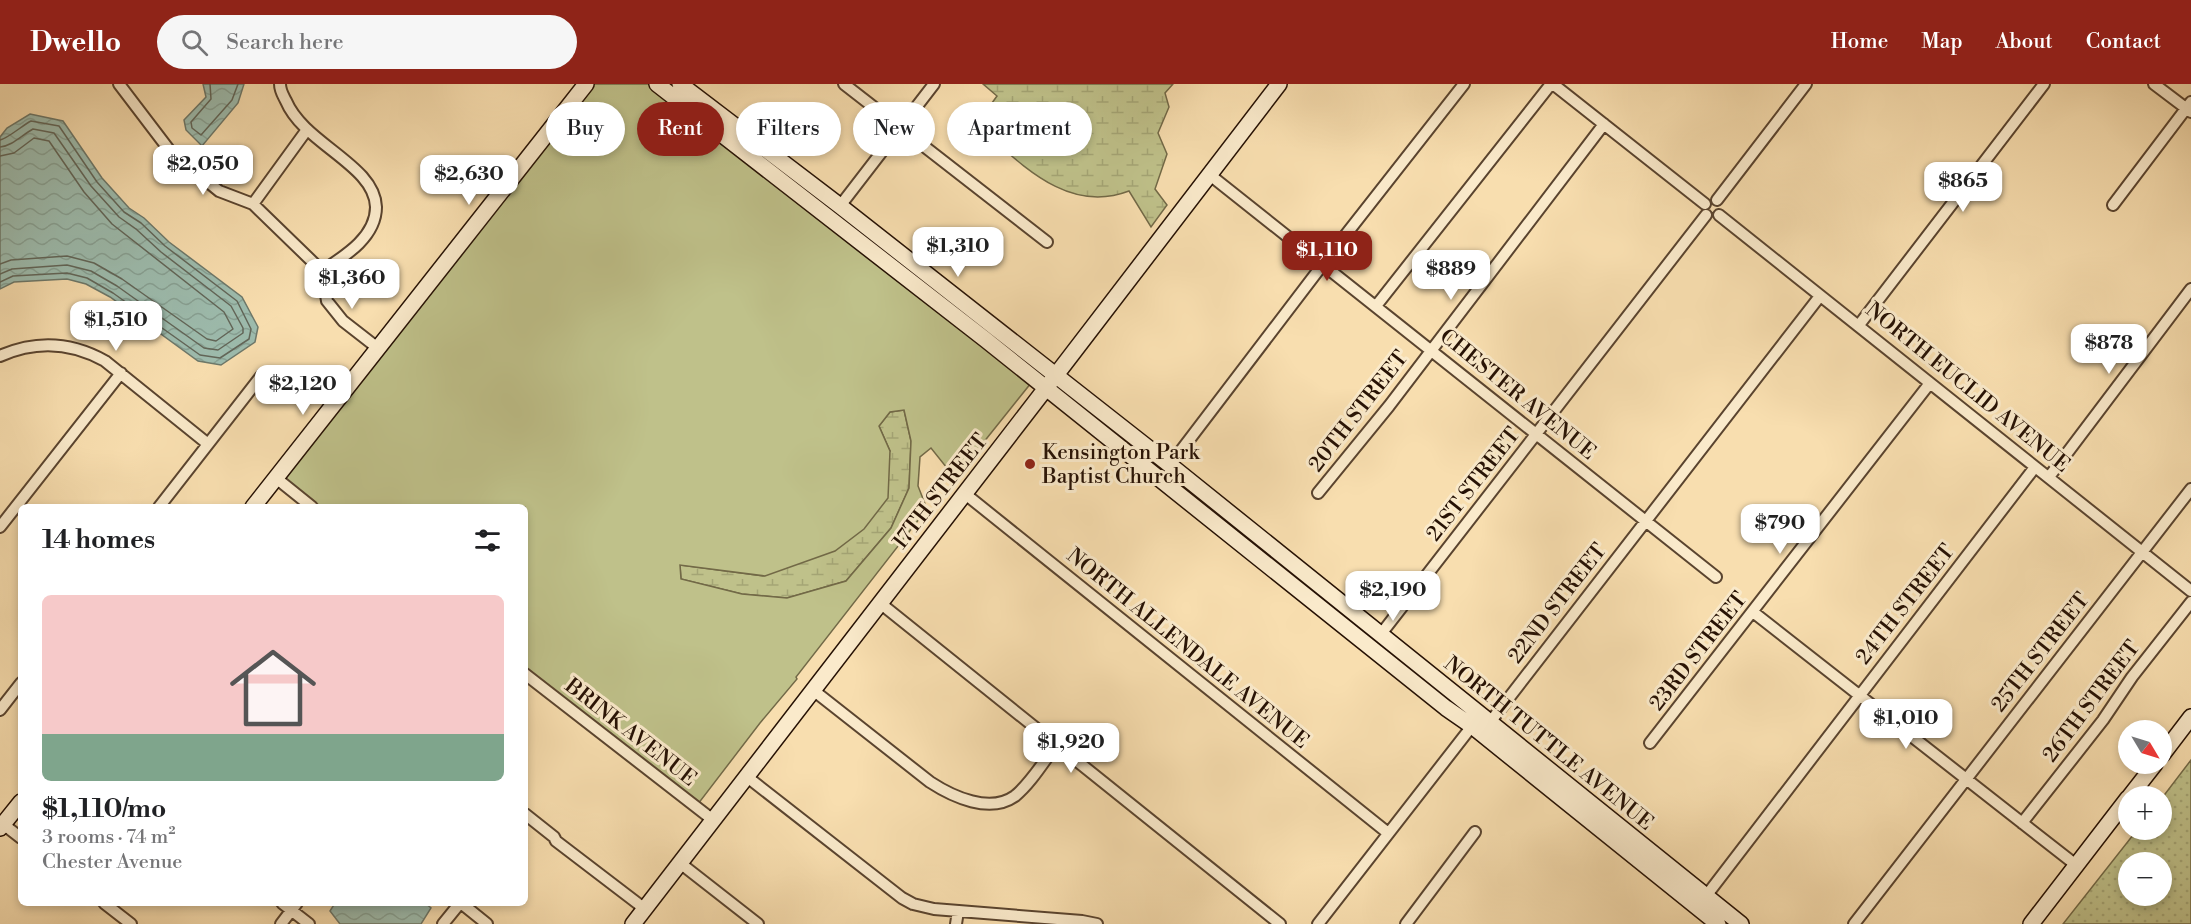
<!DOCTYPE html>
<html lang="en">
<head>
<meta charset="utf-8">
<style>
	:root { --surface:#fff; --page:#f6f6f6; --text:#202124; --muted:#757577; --line:#e0e0e0; --accent:#8f2418 }
	body { margin:0; font-family:"Libre Bodoni",serif; background:var(--page); color:var(--text); height:100vh; display:flex; flex-direction:column; font-size:22px; white-space:nowrap }
	* { box-sizing:border-box; margin:0 }
	p { font-size:20px; color:var(--muted) }
	.icon { flex:none; width:33px; height:33px; fill:none; stroke:currentColor; stroke-width:2; stroke-linecap:round; stroke-linejoin:round }
	.map { position:relative; flex:1; overflow:hidden }
	.panel { position:absolute; left:18px; top:420px; width:510px; height:402px; display:flex; flex-direction:column; background:var(--surface); border-radius:9px; box-shadow:0 3px 9px #0003 }
	.panel>* { flex:none }
	.top-card { position:absolute; left:546px; top:18px; width:570px; height:54px; display:flex; gap:12px }
	.needle { width:39px; rotate:128deg }
	.tools { position:absolute; left:2118px; top:636px; display:grid; gap:12px }
	.tools a { display:grid; place-items:center; width:54px; height:54px; border-radius:50%; background:var(--surface); box-shadow:0 3px 9px #0003; font-size:30px }
	.price { position:absolute; translate:-50% -51px; padding:0 14px; border-radius:12px; background:#fff; color:#222; font-size:20px; line-height:39px; filter:drop-shadow(0 2px 3px #0008) }
	.price::after { content:''; position:absolute; left:50%; top:36px; width:18px; height:14px; margin-left:-9px; background:inherit; clip-path:polygon(0 0,100% 0,50% 100%) }
	.price.on { background:var(--accent); color:#fff }
	ul { padding:0; list-style:none }
	li { display:grid; align-content:center; gap:12px; height:318px; padding:0 24px }
	li+li { border-top:2px solid var(--line) }
	li span { display:grid; place-items:center; height:186px; border-radius:9px; color:#555 }
	li>.icon { margin-inline-start:auto }
	span .icon { width:108px; height:108px; fill:#fffc; stroke-width:1 }
	li b { font-size:26px }
	h2 { display:flex; justify-content:space-between; align-items:center; height:72px; padding:0 24px; font-size:26px }
	.tag { padding:0 21px; border-radius:27px; background:var(--surface); box-shadow:0 3px 9px #0003; font-size:21px; line-height:54px }
	.tag.on { background:var(--accent); color:#fff }
	header { display:flex; align-items:center; gap:36px; box-sizing:border-box; height:84px; padding:0 30px; background:var(--accent); color:#fff }
	header strong { font-size:28px }
	nav { display:flex; gap:33px; margin-inline-start:auto; font-size:21px }
	.search { width:420px; height:54px; background:var(--page); display:flex; align-items:center; gap:15px; box-sizing:border-box; padding:0 21px; border-radius:33px; color:var(--muted); font-size:22px }
	.map>svg:first-child { display:block }
</style>
</head>
<body>
<header>
<strong>Dwello</strong>
<div class="search"><svg class="icon" aria-label="search" viewBox="0 0 24 24"><circle cx="10" cy="10" r="6"/><path d="M15 15l6 6"/></svg>Search here</div>
<nav><a>Home</a><a>Map</a><a>About</a><a>Contact</a></nav>
</header>
<div class="map">
<svg width="2191" height="840" viewBox="0 0 2191 840">
	<defs>
		<pattern id="grass-dots" width="8" height="8" patternUnits="userSpaceOnUse" patternTransform="scale(1.5)"><rect width="8" height="8" fill="#bfc18a"/><path d="M2 2h.1M6 6h.1" fill="none" stroke="#a4a575" stroke-width="1.8" stroke-linecap="round"/></pattern>
		<pattern id="wetland-marsh" width="20" height="14" patternUnits="userSpaceOnUse" patternTransform="scale(1.5)"><rect width="20" height="14" fill="#bfc18a"/><path d="M1 5h8M5 5V1M11 12h8M15 12V8" fill="none" stroke="#a4a575"/></pattern>
		<pattern id="water-waves" width="16" height="10" patternUnits="userSpaceOnUse" patternTransform="scale(1.5)"><rect width="16" height="10" fill="#9dbcae"/><path d="M0 5q4-4 8 0t8 0" fill="none" stroke="#87a194"/></pattern>
	</defs>
	<rect width="100%" height="100%" fill="#f8deaf"/>
	<filter id="stains"><feTurbulence type="fractalNoise" baseFrequency=".00333" numOctaves="4"/><feColorMatrix values="0 0 0 0 .2 0 0 0 0 .09 0 0 0 0 .02 0 0 0 .5 -.17"/></filter>
	<radialGradient id="worn" r=".72"><stop offset=".6" stop-color="#630" stop-opacity="0"/><stop offset="1" stop-color="#630" stop-opacity=".3"/></radialGradient>
	<path fill="url(#grass-dots)" stroke="#726947" stroke-width="1.5" fill-rule="evenodd" d="M2191 676V840H2063L2137 746H2162V714ZM2128 778H2162V812H2128Z"/>
	<path fill="url(#wetland-marsh)" stroke="#726947" stroke-width="1.5" d="M983 0H1173L1165 9 1169 23 1158 49 1167 70 1155 105 1167 121 1151 143 1129 107C1066 131 1020 78 976 41L997 12Z
		M904 326 911 357 909 404 891 444 846 497 787 514 742 510 681 495 680 481 764 492 890 367 879 342 890 328Z"/>
	<path fill="#bfc18a" stroke="#726947" stroke-width="1.5" fill-rule="evenodd" d="M592 0H649L1031 299 955 394 931 364 920 373 918 402 927 425 796 593 797 595 760 639 698 720 525 584V423H320L283 393ZM904 326 911 357 909 404 891 444 846 497 787 514 742 510 681 495 680 481 765 492 835 467 864 445 888 414 890 367 879 342 890 328Z"/>
	<path fill="url(#water-waves)" stroke="#6d786a" stroke-width="1.5" d="M203 0H244L238 19 202 62 186 46 184 36 206 13Z
		M30 30 63 37 102 94 129 124 144 134 169 158 242 213 258 243 255 258 221 281 198 277 110 213 86 200 67 195 14 198 0 205V53L7 44Z
		M335 819H425L431 824 421 840H340L330 827Z"/>
	<g fill="none" stroke-linecap="round" stroke-linejoin="round">
		<path stroke="#626659" stroke-width="1.5" d="M210 0 211 15 191 38 192 44 201 51 232 16 238 0
			M0 56C7 55 23 41 31 37L59 42 97 98 124 128 141 139 165 162 237 217 251 245 249 255 220 274 200 271 113 209 87 194 67 189 13 192 0 198
			M0 63C12 62 22 51 33 45L54 49 91 102 119 133 136 145 161 168 231 222 243 244V249L218 266 204 264 117 202 91 187 67 181 12 185 0 190
			M0 72 14 69 34 54 49 57 84 108 112 140 224 228 233 245 216 257 207 255 122 195 94 179 67 172 11 176 0 180"/>
		<defs>
			<path id="street" d="M119 0 170 67 219 107 253 120 322 187 327 217 343 237 379 265
				M280 0C280 7 283 11 286 17 304 60 375 81 376 123 376 153 345 172 322 187
				M844 0 1047 158
				M1553 0 1705 120
				M2154 0 2191 28
				M1210 91 1716 493
				M1717 116 1806 0
				M253 120 306 47
				M2113 121 2191 18
				M840 122 934 0
				M1719 131 2191 507
				M1376 222 1551 0
				M1859 241 2044 0
				M0 272C36 256 71 258 105 277L208 360
				M1170 381 1333 167 1464 0
				M2049 393 2191 205
				M276 394 312 423
				M964 409 1388 749
				M1318 409 1389 322 1604 40
				M159 423 262 291
				M0 443 121 289
				M880 519 1280 840
				M1753 528 2076 781
				M1381 550 1706 131
				M525 590 713 736
				M813 606 930 698C953 713 990 730 1015 712 1031 699 1044 677 1057 660
				M0 626 21 599
				M1650 659 1930 299
				M746 692 902 814 913 820 934 825 1082 837 1097 840
				M525 730 554 753 556 757 645 825
				M2022 739 2103 636 2132 593 2191 518
				M3 740 21 754
				M680 779 758 840
				M1703 816 2035 383
				M104 819 131 840
				M282 819 309 840
				M461 819 487 840
				M281 840 297 819
				M443 840 460 819
				M956 840 958 827
				M1318 840 1472 642 1491 637 1820 212
				M1406 840 1475 748
				M1854 840 2191 405"/>
			<path id="secondary" d="M657 0 986 256 1446 624 1472 642 1718 840
				M680 0 840 122 1170 381 1741 840
				M253 423 586 0
				M2162 671 2191 633
				M2130 712 2155 680
				M0 744 21 718
				M633 840C848 560 1065 281 1279 0
				M2031 840 2128 714"/>
		</defs>
		<use href="#street" stroke="#5a442f" stroke-width="14"/>
		<use href="#secondary" stroke="#261104" stroke-width="18"/>
		<use href="#street" stroke="#faeacb" stroke-width="10"/>
		<use href="#secondary" stroke="#faeacb" stroke-width="15"/>
	</g>
	<circle fill="#8f2418" stroke="#faeacb" stroke-width="2" cx="1030" cy="380" r="6"/>
	<g text-anchor="middle" stroke-width="6" stroke-linejoin="round" paint-order="stroke">
		<g font-size="21" fill="#261104" stroke="#faeacb">
			<text transform="translate(1968 303) rotate(39)" y="7">NORTH EUCLID AVENUE</text>
			<text transform="translate(1518 310) rotate(39)" y="7">CHESTER AVENUE</text>
			<text transform="translate(1358 327) rotate(-52)" y="7">20TH STREET</text>
			<text transform="translate(1473 400) rotate(-52)" y="7">21ST STREET</text>
			<text transform="translate(940 407) rotate(-52)" y="7">17TH STREET</text>
			<text transform="translate(1557 519) rotate(-52)" y="7">22ND STREET</text>
			<text transform="translate(1905 520) rotate(-52)" y="7">24TH STREET</text>
			<text transform="translate(1188 564) rotate(39)" y="7">NORTH ALLENDALE AVENUE</text>
			<text transform="translate(1698 567) rotate(-52)" y="7">23RD STREET</text>
			<text transform="translate(2040 568) rotate(-52)" y="7">25TH STREET</text>
			<text transform="translate(2091 617) rotate(-53)" y="7">26TH STREET</text>
			<text transform="translate(631 648) rotate(38)" y="7">BRINK AVENUE</text>
			<text transform="translate(1549 659) rotate(39)" y="7">NORTH TUTTLE AVENUE</text>
		</g>
		<g font-size="21" fill="#261104" stroke="#faeacb" text-anchor="start">
			<text x="1042" y="375">Kensington Park<tspan x="1042" dy="24">Baptist Church</tspan></text>
		</g>
	</g>
	<rect width="100%" height="100%" filter="url(#stains)"/>
	<rect width="100%" height="100%" fill="url(#worn)"/>
</svg>
<div class="tools">
<a><svg class="needle" viewBox="-14 -14 28 28"><path d="M0-13l5 13h-10z" fill="#e53935"/><path d="M0 13l5-13h-10z" fill="#757577"/></svg></a>
<a>+</a>
<a>−</a>
</div>
<b class="price" style="left:203px;top:112px">$2,050</b>
<b class="price" style="left:469px;top:122px">$2,630</b>
<b class="price" style="left:1963px;top:129px">$865</b>
<b class="price" style="left:958px;top:194px">$1,310</b>
<b class="price on" style="left:1327px;top:198px">$1,110</b>
<b class="price" style="left:1451px;top:217px">$889</b>
<b class="price" style="left:352px;top:226px">$1,360</b>
<b class="price" style="left:116px;top:268px">$1,510</b>
<b class="price" style="left:2109px;top:291px">$878</b>
<b class="price" style="left:303px;top:332px">$2,120</b>
<b class="price" style="left:1780px;top:471px">$790</b>
<b class="price" style="left:1393px;top:538px">$2,190</b>
<b class="price" style="left:1906px;top:666px">$1,010</b>
<b class="price" style="left:1071px;top:690px">$1,920</b>
<div class="top-card">
<a class="tag">Buy</a>
<a class="tag on">Rent</a>
<a class="tag">Filters</a>
<a class="tag">New</a>
<a class="tag">Apartment</a>
</div>
<section class="panel">
<h2>14 homes<svg class="icon" aria-label="filters" viewBox="0 0 24 24"><path d="M4 7h16M4 17h16"/><circle cx="9" cy="7" r="2"/><circle cx="15" cy="17" r="2"/></svg></h2>
<ul>
<li><span style="background:linear-gradient(#f6c9c9 75%,#7fa58c 0)"><svg class="icon" aria-label="home" viewBox="0 0 24 24"><path d="M3 11l9-7 9 7M6 9v11h12V9"/></svg></span><div><b>$1,110/mo</b><p>3 rooms · 74 m²</p><p>Chester Avenue</p></div></li>
</ul>
</section>
</div>
</body>
</html>
